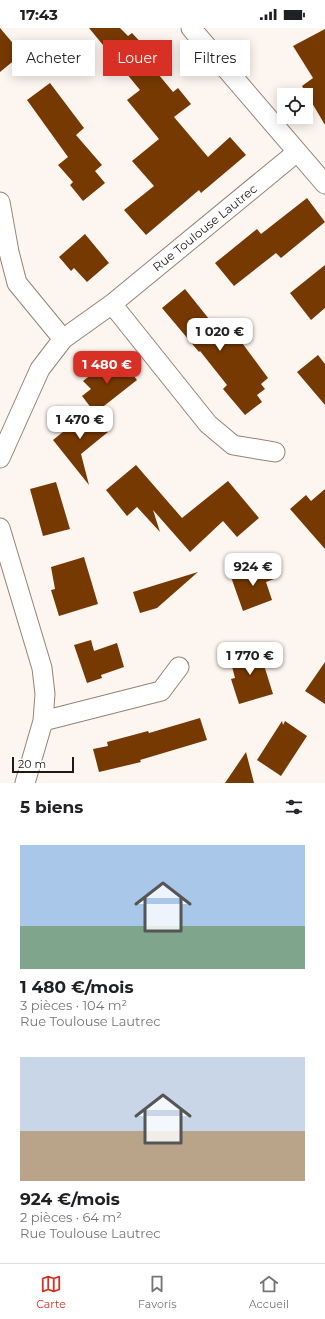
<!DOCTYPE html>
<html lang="fr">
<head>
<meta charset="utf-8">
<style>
	:root { --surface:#fff; --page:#f6f6f6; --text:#202124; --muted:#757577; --line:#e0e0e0; --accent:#d93025 }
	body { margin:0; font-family:Montserrat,sans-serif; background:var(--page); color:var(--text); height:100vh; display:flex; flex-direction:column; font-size:15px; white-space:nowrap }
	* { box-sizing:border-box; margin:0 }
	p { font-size:13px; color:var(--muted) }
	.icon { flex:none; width:22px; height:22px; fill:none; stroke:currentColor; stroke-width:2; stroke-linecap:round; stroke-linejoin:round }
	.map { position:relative; height:755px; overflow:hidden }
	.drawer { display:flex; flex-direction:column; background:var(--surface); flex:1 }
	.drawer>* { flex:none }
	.guide { position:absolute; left:12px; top:12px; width:301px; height:36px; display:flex; gap:8px }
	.fabs { position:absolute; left:277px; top:60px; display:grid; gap:8px }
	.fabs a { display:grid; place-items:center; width:36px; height:36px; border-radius:0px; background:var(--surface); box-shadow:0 2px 10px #0003; font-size:20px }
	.scale { position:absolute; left:12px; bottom:10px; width:62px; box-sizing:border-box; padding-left:4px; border:2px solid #1f1814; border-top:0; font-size:11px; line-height:14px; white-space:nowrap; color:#1f1814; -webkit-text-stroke:3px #fff; paint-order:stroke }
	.price { position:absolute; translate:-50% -34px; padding:0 9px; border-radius:8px; background:#fff; color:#222; font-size:13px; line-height:26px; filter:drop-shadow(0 1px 2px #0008) }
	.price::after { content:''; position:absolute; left:50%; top:24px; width:12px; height:9px; margin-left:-6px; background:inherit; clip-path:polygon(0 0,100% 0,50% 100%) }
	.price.on { background:var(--accent); color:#fff }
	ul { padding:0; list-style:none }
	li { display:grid; align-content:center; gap:8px; height:212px; padding:0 20px }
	li span { display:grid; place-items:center; height:124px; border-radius:0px; color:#555 }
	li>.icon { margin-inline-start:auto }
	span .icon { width:72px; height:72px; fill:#fffc; stroke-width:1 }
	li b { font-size:17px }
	h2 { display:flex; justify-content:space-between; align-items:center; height:48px; padding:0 20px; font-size:17px }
	.chip { padding:0 14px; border-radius:0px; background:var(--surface); box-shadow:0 2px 10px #0003; font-size:14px; line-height:36px }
	.chip.on { background:var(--accent); color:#fff }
	.status { display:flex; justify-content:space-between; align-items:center; height:28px; padding:0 20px; background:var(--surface); direction:ltr }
	.status svg { height:11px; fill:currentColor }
	.tabs { display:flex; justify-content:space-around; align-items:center; height:56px; border-top:1px solid var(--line); background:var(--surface); font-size:11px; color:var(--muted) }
	.tabs a { display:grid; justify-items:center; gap:2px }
	.tabs .on { color:var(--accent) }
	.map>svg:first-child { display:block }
</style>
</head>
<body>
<div class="status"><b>17:43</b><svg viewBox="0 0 49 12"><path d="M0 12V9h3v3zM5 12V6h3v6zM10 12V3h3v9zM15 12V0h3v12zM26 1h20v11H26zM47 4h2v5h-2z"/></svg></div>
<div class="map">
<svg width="325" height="755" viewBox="0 0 325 755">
	<rect width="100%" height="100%" fill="#fdf5f0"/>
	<path fill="#773902" d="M0 0 22 26 0 44Z
		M89 0H120L128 8 132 5 146 20 140 24 173 64 178 60 191 76 174 89 208 129 230 109 246 127 201 165 199 162 146 207 124 182 154 158 132 133 159 111 127 72 140 62Z
		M325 1V97L302 58 313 50 293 18Z
		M50 55 84 100 76 107 102 137 95 143 105 155 83 173 70 157 73 154 58 137 68 129 27 72Z
		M307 170 325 194 281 230 276 225 234 258 215 235 257 201 261 206Z
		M85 206 109 235 87 254 74 240 71 243 59 229Z
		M325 237V280L311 292 290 265Z
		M185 261 221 306 226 302 230 307 234 304 268 350 261 356 265 361 257 367 262 374 245 387 223 361 227 357 200 323 199 324 162 280Z
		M318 327 325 336V377L297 344Z
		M121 332 137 352 95 385 82 368 91 361 83 353 101 339 104 344Z
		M90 382 108 404 81 426 89 457 53 412Z
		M136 437 182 490 228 453 259 490 237 509 223 493 190 524 153 482 160 504 137 479 127 488 106 462Z
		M56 454 70 501 43 508 30 461Z
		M325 461V521L290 481 306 467 311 473Z
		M84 529 98 576 59 588 51 562 55 561 51 539Z
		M269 535 274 551 266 554 272 572 243 583 231 549Z
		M198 544 157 580 140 585 133 564Z
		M91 612 94 623 117 615 124 639 101 647 102 650 87 655 74 617Z
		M258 618 273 666 239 676 231 651 235 650 229 627Z
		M325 634V676L305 663Z
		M200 690 207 712 140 732 141 734 99 744 93 721 108 718 107 714 148 703 149 705Z
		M282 693 283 697 285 693 307 708 281 748 257 732Z
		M246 724 254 755H225Z"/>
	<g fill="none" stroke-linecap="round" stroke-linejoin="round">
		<defs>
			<path id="minor" d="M191 0 325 156
				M0 174 9 224 17 255 63 311
				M112 276 208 396 233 417 275 424
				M0 430 40 341 63 311 112 276 297 124
				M0 500 42 640 45 666 43 693 25 755
				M43 693 161 663 179 639"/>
		</defs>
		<use href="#minor" stroke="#958277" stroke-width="21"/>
		<use href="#minor" stroke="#fff" stroke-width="19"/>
	</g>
	<g text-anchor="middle" stroke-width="4" stroke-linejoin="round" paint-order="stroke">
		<g font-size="12" fill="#1f1814" stroke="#fff">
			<text transform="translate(205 200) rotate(-39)" y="4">Rue Toulouse Lautrec</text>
		</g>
	</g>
</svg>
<div class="fabs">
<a><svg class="icon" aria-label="locate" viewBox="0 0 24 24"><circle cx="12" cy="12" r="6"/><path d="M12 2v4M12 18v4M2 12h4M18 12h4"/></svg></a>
</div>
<div class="scale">20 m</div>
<b class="price" style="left:220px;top:324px">1 020 €</b>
<b class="price on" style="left:107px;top:357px">1 480 €</b>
<b class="price" style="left:80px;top:412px">1 470 €</b>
<b class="price" style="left:253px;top:559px">924 €</b>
<b class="price" style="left:250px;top:648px">1 770 €</b>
<div class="guide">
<a class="chip">Acheter</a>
<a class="chip on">Louer</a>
<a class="chip">Filtres</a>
</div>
</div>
<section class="drawer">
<h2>5 biens<svg class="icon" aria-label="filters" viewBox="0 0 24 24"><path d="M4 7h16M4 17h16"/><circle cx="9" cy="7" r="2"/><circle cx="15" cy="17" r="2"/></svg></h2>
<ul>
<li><span style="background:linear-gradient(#a9c7e8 65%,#7fa58c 0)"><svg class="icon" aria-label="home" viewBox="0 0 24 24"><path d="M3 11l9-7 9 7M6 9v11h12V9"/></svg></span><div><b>1 480 €/mois</b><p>3 pièces · 104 m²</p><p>Rue Toulouse Lautrec</p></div></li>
<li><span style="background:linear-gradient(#c9d6e8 60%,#b9a48a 0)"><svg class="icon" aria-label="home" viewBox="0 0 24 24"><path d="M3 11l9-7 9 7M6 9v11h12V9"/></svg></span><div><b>924 €/mois</b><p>2 pièces · 64 m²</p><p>Rue Toulouse Lautrec</p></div></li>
</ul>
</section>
<nav class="tabs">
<a class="on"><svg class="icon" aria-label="map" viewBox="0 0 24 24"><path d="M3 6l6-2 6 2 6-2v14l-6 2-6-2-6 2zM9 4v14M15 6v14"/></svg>Carte</a>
<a><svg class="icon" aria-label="saved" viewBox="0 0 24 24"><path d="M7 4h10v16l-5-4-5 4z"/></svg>Favoris</a>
<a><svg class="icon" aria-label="home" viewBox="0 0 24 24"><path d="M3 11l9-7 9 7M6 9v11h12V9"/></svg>Accueil</a>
</nav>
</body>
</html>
